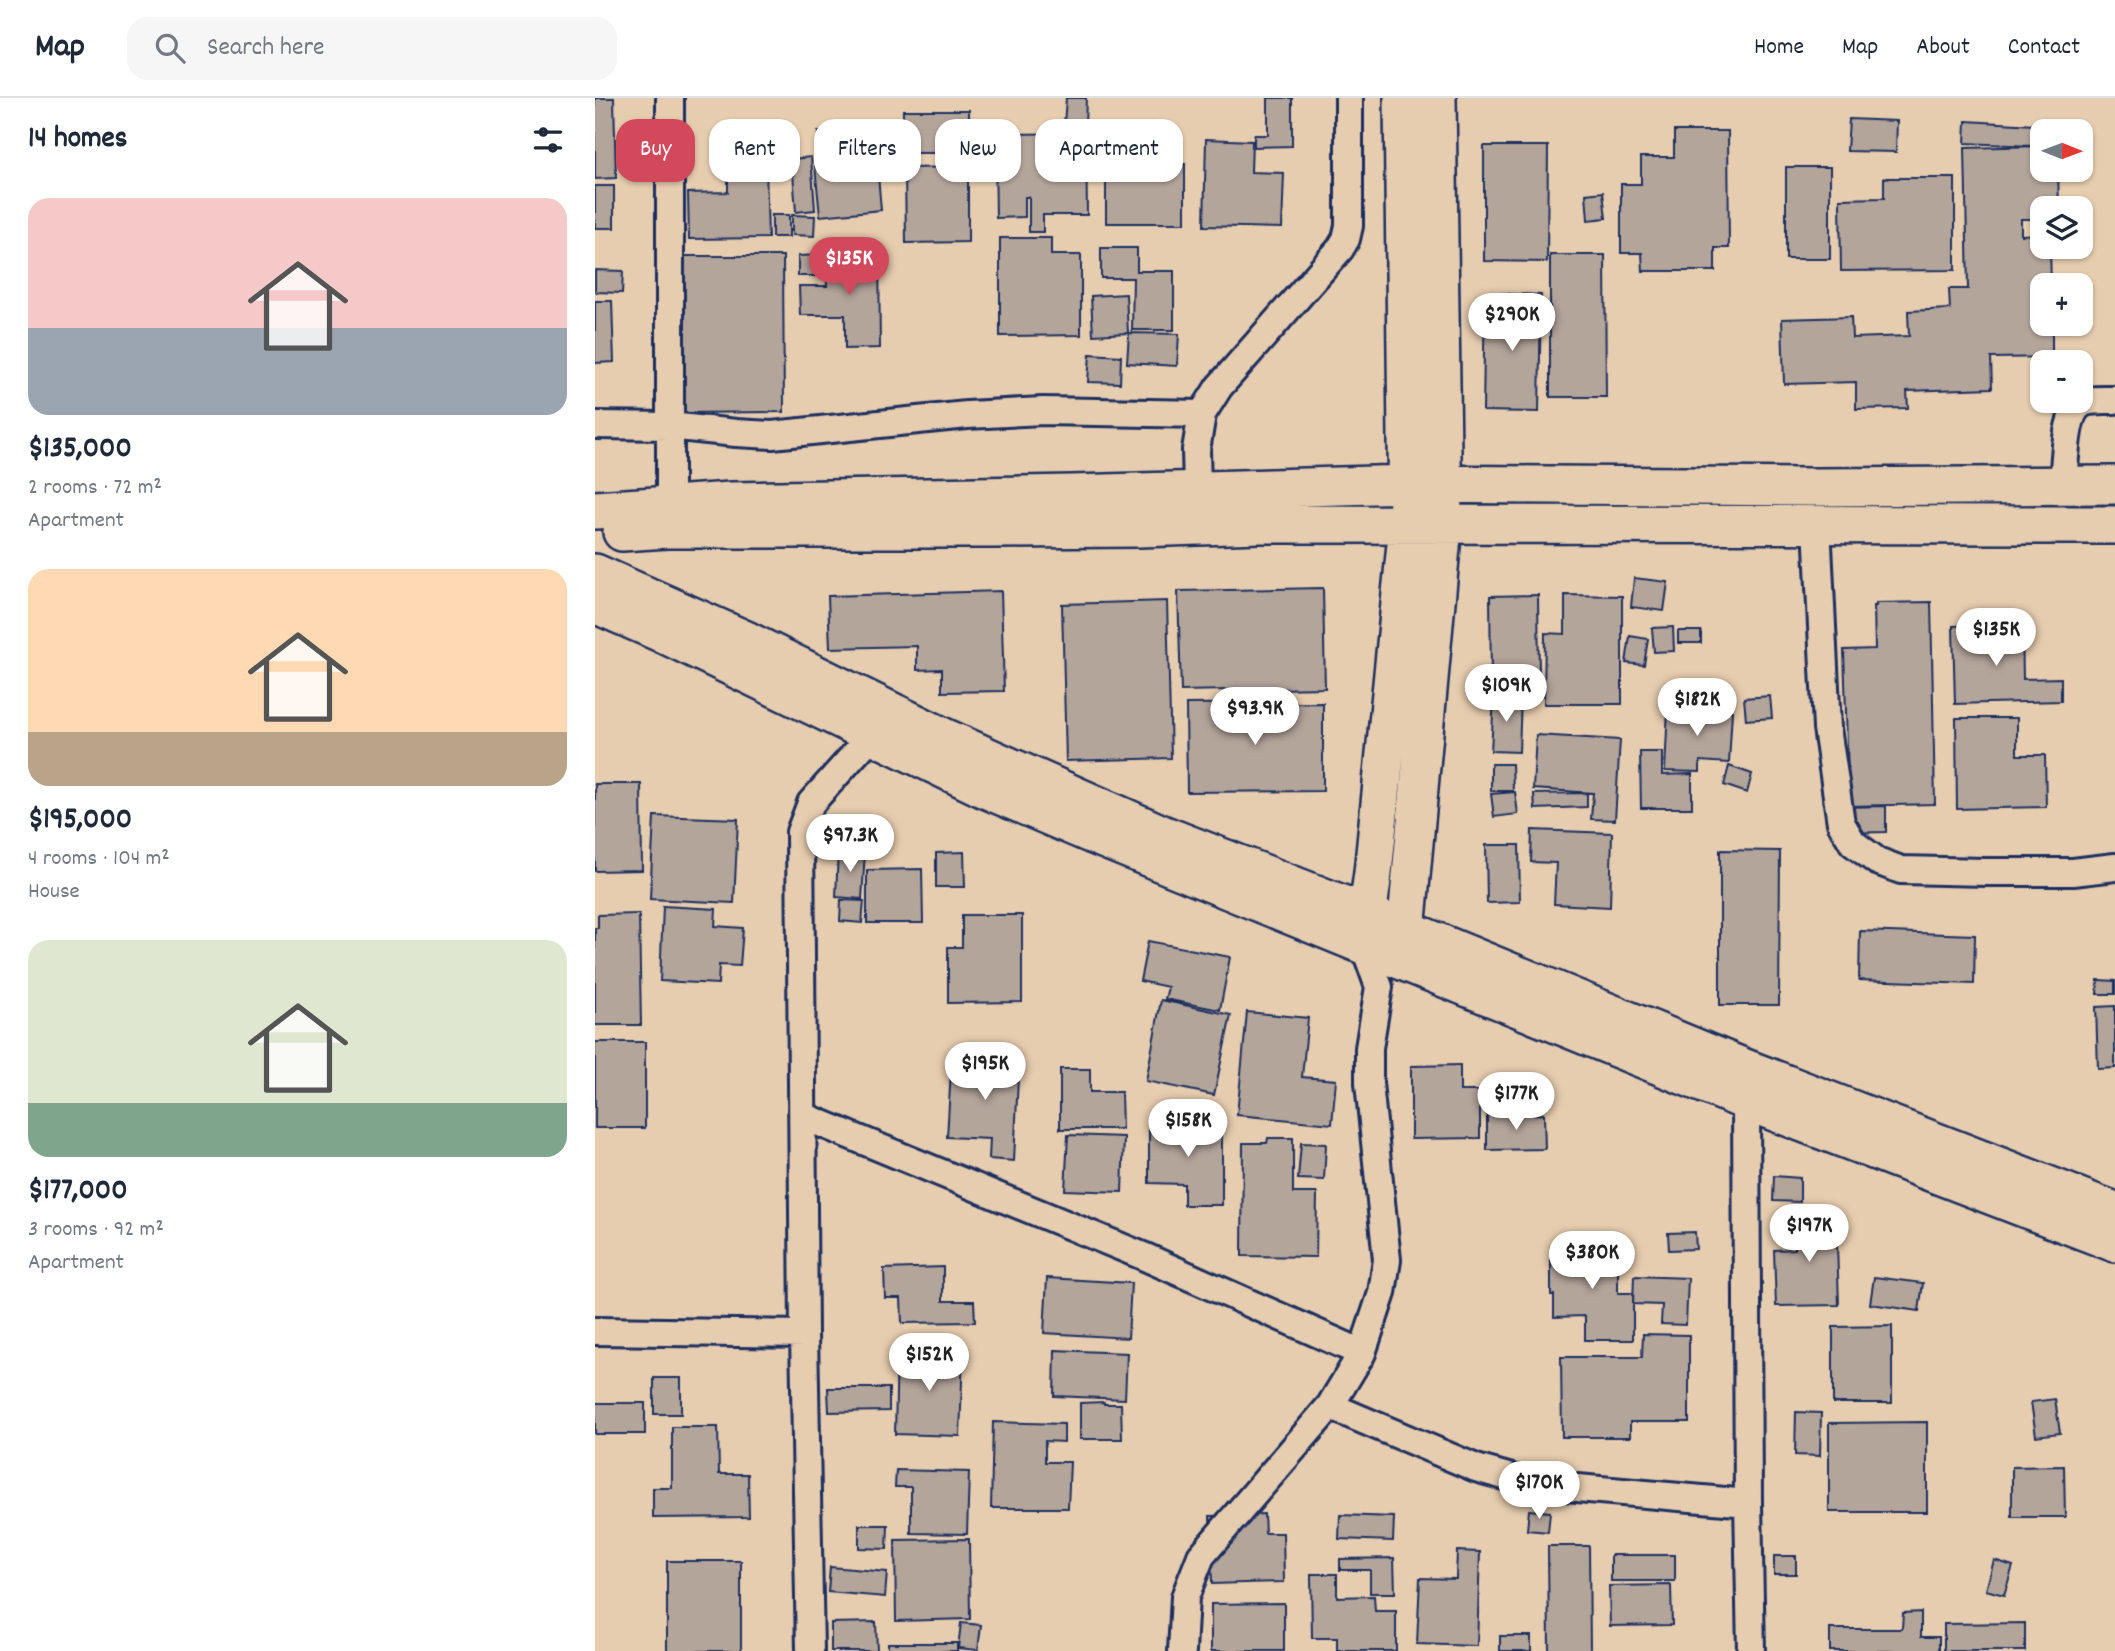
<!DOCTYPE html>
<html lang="en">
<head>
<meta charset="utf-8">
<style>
	:root { --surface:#fff; --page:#f6f6f7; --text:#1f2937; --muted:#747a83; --line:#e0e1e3; --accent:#d1495b }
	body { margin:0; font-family:Dekko,sans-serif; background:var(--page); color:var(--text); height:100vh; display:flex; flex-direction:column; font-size:26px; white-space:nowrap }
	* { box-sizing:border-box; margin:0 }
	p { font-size:23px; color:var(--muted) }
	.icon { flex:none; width:38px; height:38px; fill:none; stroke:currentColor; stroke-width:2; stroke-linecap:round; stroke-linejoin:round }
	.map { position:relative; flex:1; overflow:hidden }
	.details { display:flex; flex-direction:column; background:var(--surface); width:595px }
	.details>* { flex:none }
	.top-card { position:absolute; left:21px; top:21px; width:665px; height:63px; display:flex; gap:14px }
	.needle { width:46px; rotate:91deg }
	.fabs { position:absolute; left:1435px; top:21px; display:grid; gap:14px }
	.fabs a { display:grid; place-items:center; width:63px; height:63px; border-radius:14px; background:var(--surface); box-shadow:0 2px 5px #0004; font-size:35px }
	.price { position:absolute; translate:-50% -60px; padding:0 16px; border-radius:24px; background:#fff; color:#222; font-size:23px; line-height:46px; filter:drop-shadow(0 2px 4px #0008) }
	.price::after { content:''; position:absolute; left:50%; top:42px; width:21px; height:16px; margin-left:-10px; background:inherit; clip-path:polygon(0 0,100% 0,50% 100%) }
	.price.on { background:var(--accent); color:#fff }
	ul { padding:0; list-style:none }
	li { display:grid; align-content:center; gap:14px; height:371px; padding:0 28px }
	li span { display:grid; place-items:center; height:217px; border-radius:21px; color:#555 }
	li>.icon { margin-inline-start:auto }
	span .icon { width:126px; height:126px; fill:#fffc; stroke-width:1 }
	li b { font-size:30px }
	h2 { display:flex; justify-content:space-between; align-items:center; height:84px; padding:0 28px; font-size:30px }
	.pill { padding:0 24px; border-radius:21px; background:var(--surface); box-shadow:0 2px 5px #0004; font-size:24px; line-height:63px }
	.pill.on { background:var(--accent); color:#fff }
	header { display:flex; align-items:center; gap:42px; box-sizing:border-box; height:98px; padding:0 35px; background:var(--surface); border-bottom:2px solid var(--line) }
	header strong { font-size:33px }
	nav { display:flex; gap:38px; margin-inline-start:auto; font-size:24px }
	.search { width:490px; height:63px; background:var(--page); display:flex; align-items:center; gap:18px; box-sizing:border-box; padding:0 24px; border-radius:21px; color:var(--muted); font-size:26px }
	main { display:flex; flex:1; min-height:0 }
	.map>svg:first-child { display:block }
</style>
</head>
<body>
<header>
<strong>Map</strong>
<div class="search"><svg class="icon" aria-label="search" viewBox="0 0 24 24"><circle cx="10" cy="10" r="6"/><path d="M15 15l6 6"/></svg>Search here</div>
<nav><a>Home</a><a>Map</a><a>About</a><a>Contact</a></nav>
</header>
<main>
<section class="details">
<h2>14 homes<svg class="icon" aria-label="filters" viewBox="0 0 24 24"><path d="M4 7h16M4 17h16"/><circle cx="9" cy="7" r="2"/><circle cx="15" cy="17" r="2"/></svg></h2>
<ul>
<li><span style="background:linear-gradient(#f6c9c9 60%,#9aa5b1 0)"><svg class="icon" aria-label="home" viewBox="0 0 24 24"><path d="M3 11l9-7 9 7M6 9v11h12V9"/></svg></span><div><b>$135,000</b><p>2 rooms · 72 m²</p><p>Apartment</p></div></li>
<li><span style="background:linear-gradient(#ffd9b3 75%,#b9a48a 0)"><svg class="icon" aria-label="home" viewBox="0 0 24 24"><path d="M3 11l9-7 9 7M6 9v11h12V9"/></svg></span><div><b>$195,000</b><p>4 rooms · 104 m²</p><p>House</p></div></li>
<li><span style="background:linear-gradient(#dfe7d0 75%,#7fa58c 0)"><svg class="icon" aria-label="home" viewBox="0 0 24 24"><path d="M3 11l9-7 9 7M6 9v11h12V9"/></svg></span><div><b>$177,000</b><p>3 rooms · 92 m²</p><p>Apartment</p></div></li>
</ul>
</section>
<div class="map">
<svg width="1520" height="1553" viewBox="0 0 1520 1553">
	<rect width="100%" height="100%" fill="#e7cdaf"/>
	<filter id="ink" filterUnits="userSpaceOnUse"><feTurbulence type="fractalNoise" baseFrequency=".0143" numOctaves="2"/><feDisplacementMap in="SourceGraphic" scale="14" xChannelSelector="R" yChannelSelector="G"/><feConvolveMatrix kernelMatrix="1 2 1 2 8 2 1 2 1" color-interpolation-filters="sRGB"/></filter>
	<g filter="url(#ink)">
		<path fill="#b4a59b" stroke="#1b2f5e" stroke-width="2" d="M0 0H19L21 80 0 81Z
			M471 0H491L490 28 469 27Z
			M673 0H697V48L659 49V37H673Z
			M308 12H374V55H308Z
			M1254 21 1302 23 1301 54 1252 53Z
			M1371 23 1439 27 1438 48 1370 45Z
			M511 33 574 34V66H590V125H511Z
			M1079 33H1133L1134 150H1120V173H1048L1047 155H1026V86H1046V59H1079Z
			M223 34H246V50L223 51Z
			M491 35 492 117H448V134H434V99H430V119L401 120 400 55H405V36Z
			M611 41 657 43 656 74 689 75 687 130 609 128Z
			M889 48H953L952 164 889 163Z
			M1447 48V72H1463L1464 110H1447V121H1426V137L1447 136V149H1455L1456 187H1447V226H1457V259L1396 260 1397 290 1312 293 1313 310 1261 311V284L1189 286 1187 221 1256 219 1257 240 1314 238 1313 213 1355 211 1354 191H1373L1370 50Z
			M216 59 220 112 201 114 197 61Z
			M247 66 249 80 283 77 286 112 225 118 220 68Z
			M171 69 173 140 94 141 93 95 133 94V70Z
			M373 69V144L311 145 310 70Z
			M1191 69H1235V161H1191Z
			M1289 80H1360V172L1246 173 1245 101 1289 100Z
			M0 88H19V130H0Z
			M1008 94 1011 120 993 122 991 96Z
			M177 117H194V139H177Z
			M197 117 220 118 219 138 197 137Z
			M405 140H456V157H486V237L405 238Z
			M506 150H542V173H579V232H537L538 180H506Z
			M284 154 285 250 250 251V217H205L204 188H232L231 155Z
			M228 157 229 178H203V158Z
			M955 157H1010L1011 299H955Z
			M89 158H188L189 314 90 315Z
			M0 172 28 173 27 195 0 194Z
			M890 195 946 197 944 314 888 313Z
			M531 196 533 235 498 237 496 198Z
			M0 203H17L19 264 0 265Z
			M534 235 584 236 582 268 532 265Z
			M495 256 526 258 525 285 493 284Z
			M1039 480 1073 484 1069 513 1036 509Z
			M728 490 730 590 586 593 583 493Z
			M406 493 409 593 347 594V571L322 572V548L235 550 233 498Z
			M943 497 944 580H896L895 498Z
			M970 497 1027 498V606H949L950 535 970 536Z
			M572 503 576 660 471 663 467 506Z
			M1336 504 1340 706 1254 708 1249 552 1280 551 1279 508H1281V505Z
			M1427 526 1428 581 1466 580V603L1360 606 1358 528Z
			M1078 529 1079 553 1059 554 1057 530Z
			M1083 533H1106V545H1083Z
			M1035 538 1053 541 1049 567 1031 565Z
			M899 598 926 599 924 654 896 653Z
			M1175 598 1177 620 1151 622 1149 600Z
			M728 605V693L592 694 591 606Z
			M1073 610 1137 613 1134 665 1105 663V674L1070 673Z
			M1361 620H1422V657H1450L1451 709 1362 711Z
			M941 637 1025 642 1020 722 996 721 998 695 938 691Z
			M1045 654H1067V677L1097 676V710H1046Z
			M896 666H917L918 693H896Z
			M1134 668 1157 676 1152 695 1129 687Z
			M0 686H46L47 772 0 773Z
			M920 694 923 716 899 719 896 696Z
			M992 695V709L940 711 939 696Z
			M1291 708V734L1248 735V709Z
			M59 718 143 721 139 805 55 801Z
			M937 732 1017 735 1015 809 959 806 961 765 936 764Z
			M891 747H924L925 804 892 805Z
			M243 752 270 753 267 801 241 799Z
			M1125 752 1185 753 1184 907H1125Z
			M369 754 370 789H341V755Z
			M327 771 328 825H272V772Z
			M246 802 269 803 267 825 245 823Z
			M68 808 121 811 120 828 148 830 145 868 124 867 123 886 65 883Z
			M44 816 46 927H0V830H3V817Z
			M367 817H427V904L353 905V849H367Z
			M1265 833 1380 837 1379 886 1264 882Z
			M553 843 635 859 625 912 570 901 573 889 545 883Z
			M1503 882 1520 883V896H1502Z
			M566 902 636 917 619 997 551 983Z
			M1520 908V970L1503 971 1501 909Z
			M652 914 713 920 707 979 741 982 737 1026 642 1017Z
			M0 944H50V1030H0Z
			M357 956 424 959 419 1063 394 1061 395 1041 352 1039Z
			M865 967V993H885V1040L816 1041V968Z
			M465 971H495V994H526L527 1031H465Z
			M949 1016 950 1051 892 1052V1017Z
			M627 1023V1107H589V1086L554 1085V1024Z
			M473 1037 529 1039 527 1094 470 1092Z
			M673 1040H698V1095H722L721 1159 647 1158 648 1045H672Z
			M706 1045 731 1046 729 1082 703 1081Z
			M1179 1078 1205 1080V1104L1178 1103Z
			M1241 1116 1244 1207 1181 1208 1179 1152 1200 1151V1117Z
			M1100 1134 1101 1151 1074 1152 1073 1135Z
			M1023 1148V1195H1038V1242H990V1218L959 1219V1197H956V1149Z
			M348 1169V1203H379L380 1224 307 1225 306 1200H290L289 1171Z
			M1039 1178 1093 1180 1091 1227 1066 1226 1067 1207 1038 1206Z
			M1279 1179 1328 1185 1324 1213 1275 1206Z
			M452 1180 536 1185 533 1240 449 1235Z
			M1297 1228V1305H1238V1229Z
			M1048 1236 1094 1237V1324H1035V1339H967L966 1259H1047Z
			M460 1252 532 1255 530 1301 459 1298Z
			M302 1253 368 1255 365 1338 300 1336Z
			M59 1280H86V1316H59Z
			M233 1290H294V1313L234 1314Z
			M1460 1301 1465 1335 1441 1338 1436 1304Z
			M509 1304V1306H526L527 1341H485V1305Z
			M0 1305H50V1336H0Z
			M1201 1314 1226 1315 1225 1358 1200 1357Z
			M398 1324 469 1326V1344L450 1343V1364H475L473 1410H396Z
			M1332 1324V1414H1234V1325Z
			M77 1329H123L124 1376H153L154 1419 58 1420V1390H77Z
			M1469 1368 1470 1419H1417V1369Z
			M301 1372 374 1374 372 1436 316 1435V1389H300Z
			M934 1412 955 1414 953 1434 932 1432Z
			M669 1416 670 1435H688L689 1484 617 1486 615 1418Z
			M745 1417 799 1419 798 1443 744 1441Z
			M264 1427H293L292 1451 264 1450Z
			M374 1441 375 1521 301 1523 300 1442Z
			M953 1448H994L995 1553H954Z
			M862 1453 885 1454 882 1548 822 1546 825 1480 861 1481Z
			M1016 1457H1080V1483H1016Z
			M1179 1458H1201V1476H1179Z
			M799 1460 800 1495H775V1472H745V1461Z
			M1399 1462 1418 1468 1409 1497 1391 1492Z
			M72 1463H146V1553H72Z
			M235 1469 292 1474 290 1499 233 1494Z
			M716 1476H742V1499L779 1498 780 1513H801V1553H742V1540H717Z
			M1076 1487 1077 1527 1015 1528 1014 1488Z
			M689 1505V1553H616V1506Z
			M1326 1514V1539H1344V1553H1235V1531H1307L1308 1515Z
			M281 1524 282 1553H236V1525Z
			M366 1525 386 1527 383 1552 363 1550Z
			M1430 1525V1553H1349V1526Z
			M905 1538H936V1553H905Z
			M293 1545H362V1553H293Z"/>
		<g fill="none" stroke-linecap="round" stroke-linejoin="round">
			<defs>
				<path id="street" d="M0 327 74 328 141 335 177 337 372 317 448 313 607 316
					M1468 388C1470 368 1469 314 1488 305 1496 301 1510 302 1520 302
					M602 391 601 352 607 316 624 289 745 151 751 141 754 128V0
					M75 405V0
					M1222 427 1232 630 1246 725 1258 745 1282 763 1306 772 1391 774H1478L1520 769
					M1151 1003 1153 1405 1156 1553
					M208 1018 548 1158 767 1255
					M0 1233 209 1236
					M735 1308 881 1370 927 1383 971 1389 1153 1405
					M215 1553 209 1236 205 734 216 705 277 637
					M587 1553 590 1499 606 1458 735 1308 767 1255 787 1195 792 1162 774 985V950L784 889 769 847"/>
				<path id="secondary" d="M0 412 136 403 477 396 813 386 1221 389 1520 387
					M27 434 72 431H399L544 430 665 426 1520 427
					M0 475 153 543 353 641 567 736 811 831 1150 970 1520 1113
					M0 506 73 538 390 691 498 737 1151 1003 1520 1145
					M769 840 778 775 813 426 808 0
					M809 855 848 427 842 0"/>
			</defs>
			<use href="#street" stroke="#1b2f5e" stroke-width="32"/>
			<use href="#secondary" stroke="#1b2f5e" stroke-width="42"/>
			<use href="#street" stroke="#e7cdaf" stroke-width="26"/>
			<use href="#secondary" stroke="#e7cdaf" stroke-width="37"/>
		</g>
	</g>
</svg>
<div class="fabs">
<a><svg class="needle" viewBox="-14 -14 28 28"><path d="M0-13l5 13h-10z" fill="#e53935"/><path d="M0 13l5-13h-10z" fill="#747a83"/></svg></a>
<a><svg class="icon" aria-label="layers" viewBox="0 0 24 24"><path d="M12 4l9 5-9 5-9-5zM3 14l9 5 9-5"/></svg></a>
<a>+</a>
<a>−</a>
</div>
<b class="price on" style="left:254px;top:199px">$135K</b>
<b class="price" style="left:917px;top:255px">$290K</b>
<b class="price" style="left:1401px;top:570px">$135K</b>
<b class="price" style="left:911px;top:626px">$109K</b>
<b class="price" style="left:1102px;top:640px">$182K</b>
<b class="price" style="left:660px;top:649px">$93.9K</b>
<b class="price" style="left:255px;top:776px">$97.3K</b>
<b class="price" style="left:390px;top:1004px">$195K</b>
<b class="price" style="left:921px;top:1034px">$177K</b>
<b class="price" style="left:593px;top:1061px">$158K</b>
<b class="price" style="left:1214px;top:1166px">$197K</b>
<b class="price" style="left:997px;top:1193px">$380K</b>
<b class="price" style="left:334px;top:1295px">$152K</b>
<b class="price" style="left:944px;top:1423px">$170K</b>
<div class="top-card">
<a class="pill on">Buy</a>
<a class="pill">Rent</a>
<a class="pill">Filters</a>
<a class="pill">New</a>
<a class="pill">Apartment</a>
</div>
</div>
</main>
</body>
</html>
